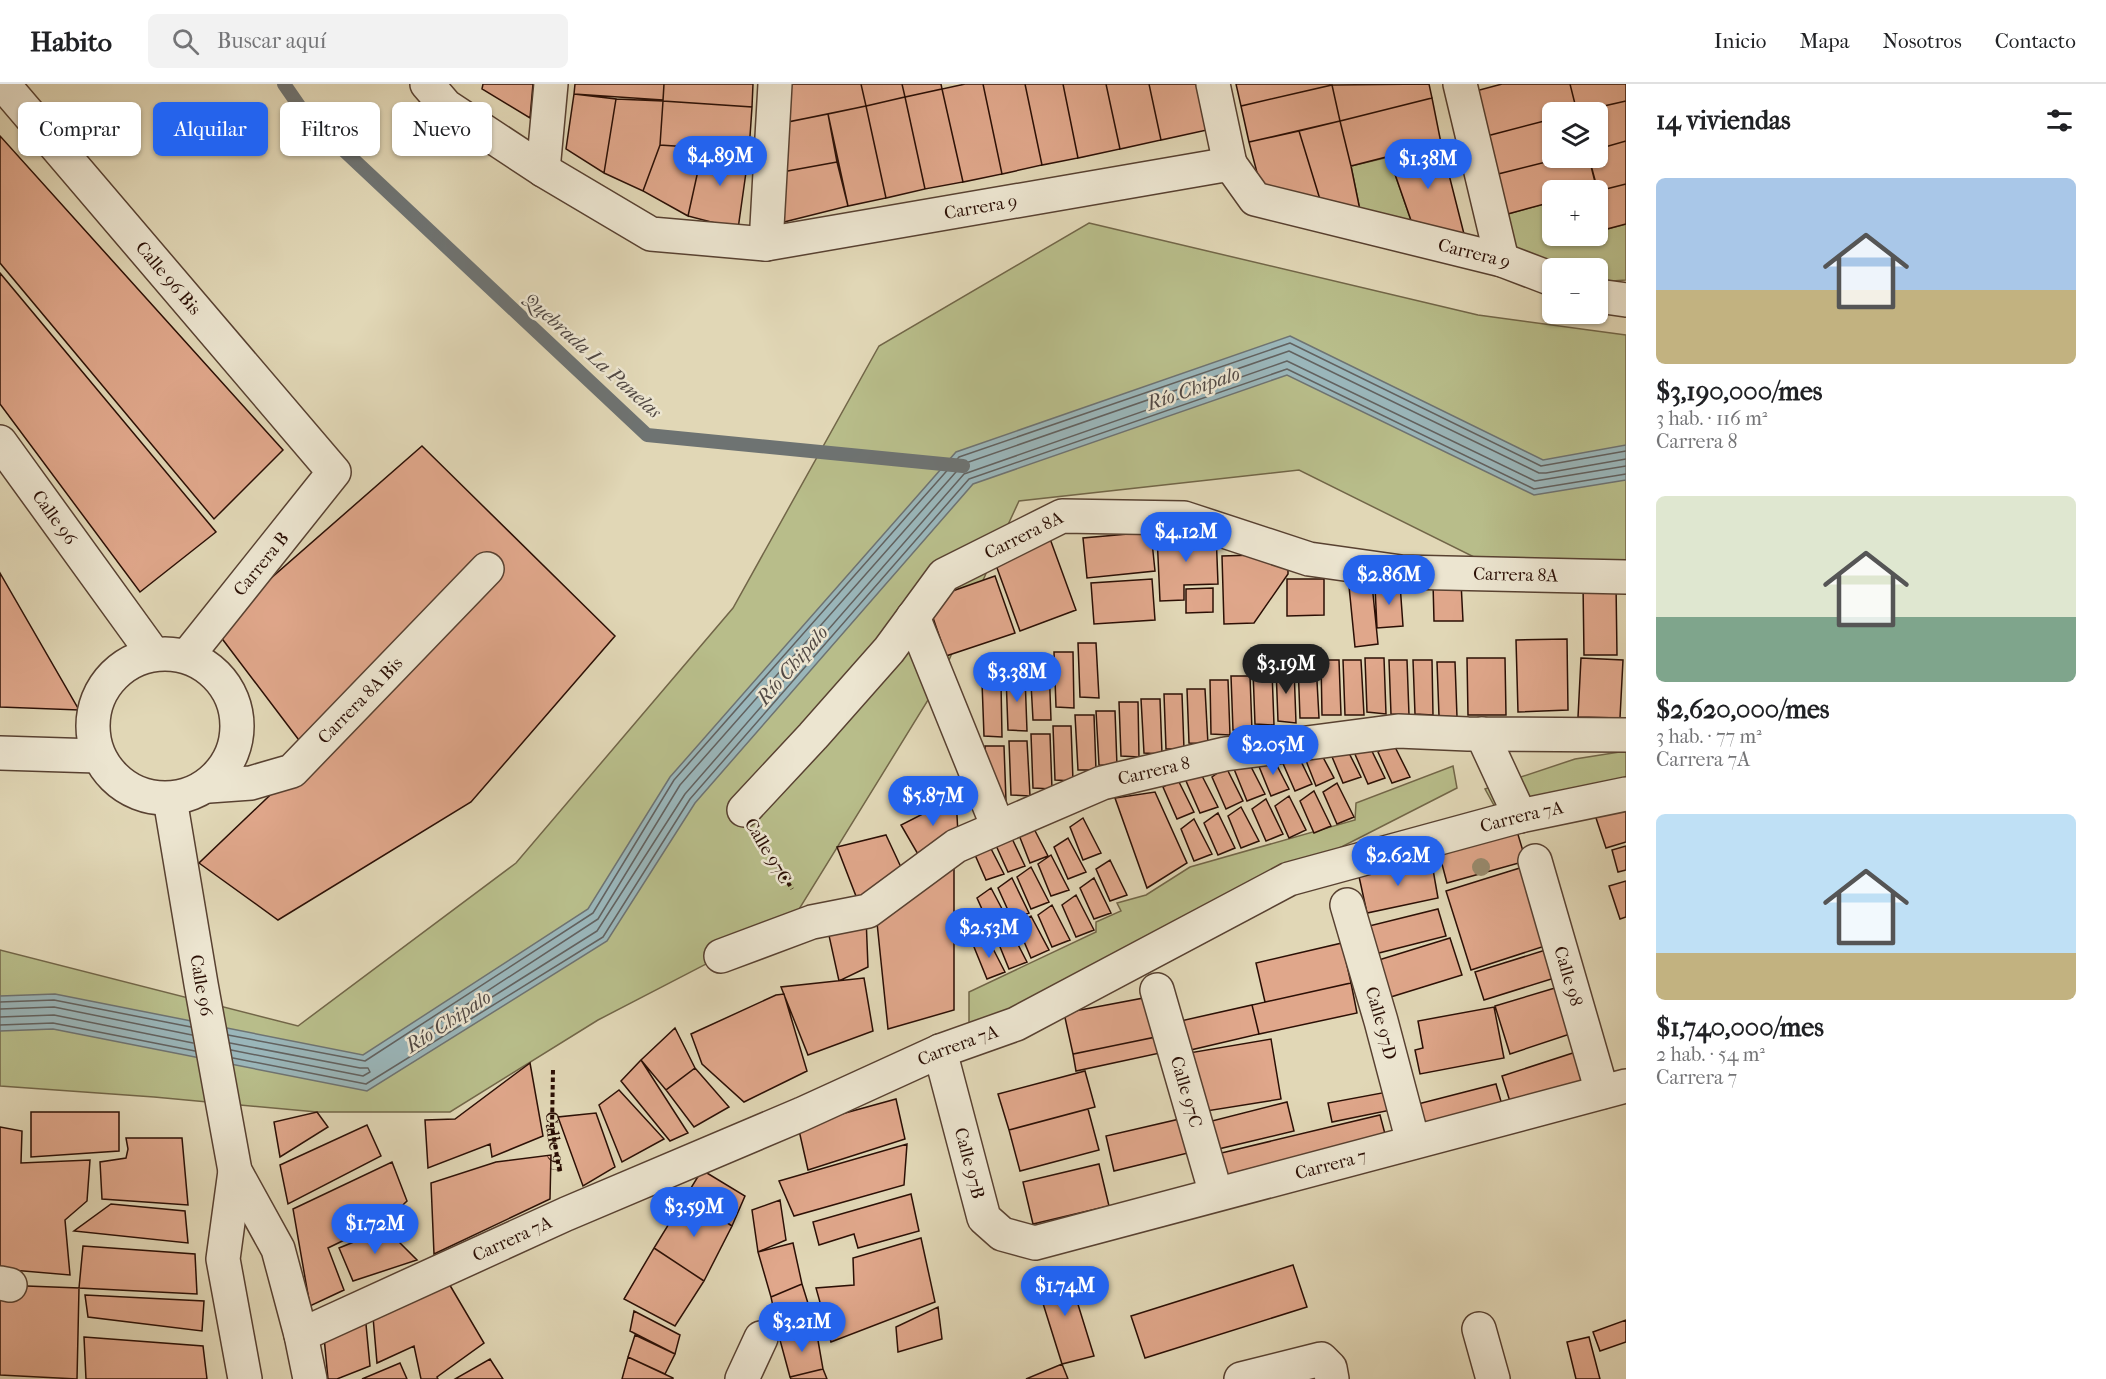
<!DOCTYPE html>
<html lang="es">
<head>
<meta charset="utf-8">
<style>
	:root { --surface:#fff; --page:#f2f2f2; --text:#202124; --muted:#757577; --line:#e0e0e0; --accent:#2563eb }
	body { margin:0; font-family:"IM FELL French Canon",serif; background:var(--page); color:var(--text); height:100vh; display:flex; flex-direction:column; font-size:22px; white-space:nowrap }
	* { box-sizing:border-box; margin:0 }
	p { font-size:20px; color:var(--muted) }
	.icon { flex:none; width:33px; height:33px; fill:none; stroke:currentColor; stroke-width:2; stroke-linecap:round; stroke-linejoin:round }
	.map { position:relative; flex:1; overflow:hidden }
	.drawer { display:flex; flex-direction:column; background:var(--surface); width:480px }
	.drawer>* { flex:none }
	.hud { position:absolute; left:18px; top:18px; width:570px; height:54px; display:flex; gap:12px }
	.buttons { position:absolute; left:1542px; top:18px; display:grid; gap:12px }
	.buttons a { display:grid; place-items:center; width:66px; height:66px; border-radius:9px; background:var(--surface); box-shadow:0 2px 4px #0004; font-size:30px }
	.price { position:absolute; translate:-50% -51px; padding:0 14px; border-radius:21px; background:var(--accent); color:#fff; font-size:20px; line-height:39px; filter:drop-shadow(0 2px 3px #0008) }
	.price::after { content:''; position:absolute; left:50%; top:36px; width:18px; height:14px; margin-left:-9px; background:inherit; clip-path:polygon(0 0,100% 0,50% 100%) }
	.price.on { background:#222; color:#fff }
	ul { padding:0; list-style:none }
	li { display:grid; align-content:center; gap:12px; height:318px; padding:0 30px }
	li span { display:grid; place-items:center; height:186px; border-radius:9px; color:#555 }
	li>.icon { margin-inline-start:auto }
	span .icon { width:108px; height:108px; fill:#fffc; stroke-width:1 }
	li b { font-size:26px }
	h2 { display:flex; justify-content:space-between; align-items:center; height:72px; padding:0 30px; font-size:26px }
	.chip { padding:0 21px; border-radius:9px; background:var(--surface); box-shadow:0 2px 4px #0004; font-size:21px; line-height:54px }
	.chip.on { background:var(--accent); color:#fff }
	header { display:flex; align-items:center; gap:36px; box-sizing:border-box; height:84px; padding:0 30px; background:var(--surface); border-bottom:2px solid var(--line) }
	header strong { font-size:28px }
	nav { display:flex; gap:33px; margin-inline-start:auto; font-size:21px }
	.search { width:420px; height:54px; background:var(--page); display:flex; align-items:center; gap:15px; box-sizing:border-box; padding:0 21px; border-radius:9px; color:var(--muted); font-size:22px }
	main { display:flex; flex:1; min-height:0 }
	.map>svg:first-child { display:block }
</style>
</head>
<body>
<header>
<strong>Habito</strong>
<div class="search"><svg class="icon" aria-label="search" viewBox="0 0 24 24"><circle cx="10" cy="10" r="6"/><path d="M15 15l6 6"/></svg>Buscar aquí</div>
<nav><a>Inicio</a><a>Mapa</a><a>Nosotros</a><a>Contacto</a></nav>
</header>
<main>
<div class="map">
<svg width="1626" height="1295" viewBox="0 0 1626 1295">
	<rect width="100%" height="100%" fill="#e1d7b6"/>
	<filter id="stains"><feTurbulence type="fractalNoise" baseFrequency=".00333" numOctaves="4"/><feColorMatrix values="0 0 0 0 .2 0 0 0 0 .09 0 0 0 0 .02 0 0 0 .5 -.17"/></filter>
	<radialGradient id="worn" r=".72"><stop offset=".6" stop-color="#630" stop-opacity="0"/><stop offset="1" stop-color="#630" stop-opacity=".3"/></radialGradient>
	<path fill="#b8bd8a" stroke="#726648" stroke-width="1.5" d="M1389 73 1414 145 1362 136 1351 82Z
		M1598 107 1607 145 1626 140V196L1598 198V184H1552L1513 174 1504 131 1552 118V152H1598Z
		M1089 139 1478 231 1626 251V479H1486L1299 386 1019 417 993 473 941 595 793 835 598 936 450 1028H317L154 1013 0 1002V866L298 942 516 779 733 524 879 262Z
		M1626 667V693L1496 725 1485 705 1575 675Z
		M1453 682 1457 704 969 953V908L1096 848V838L1121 827 1117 819 1146 811 1190 783 1355 736 1356 719Z"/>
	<path fill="#9ab6ba" stroke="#6e7372" stroke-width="1.5" d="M1290 252 1543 376 1626 361V396L1534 411 1287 291 973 400 695 719 607 857 367 1007 53 945 0 947V912L55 910 363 971 588 825 670 693 956 368Z"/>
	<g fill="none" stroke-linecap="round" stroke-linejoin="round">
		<path stroke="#626260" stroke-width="1.5" d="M1626 375 1546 389H1539L1289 267 963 380 680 701 598 835 415 954 414 957 419 959 597 847 685 710 964 390 1287 277 1535 397 1626 382
			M0 918 54 916 191 943
			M0 925 54 923 192 951
			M0 933 54 931 193 959
			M0 941 53 939 195 967
			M228 951 365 977 593 829 674 696 959 373 1290 259 1541 382 1626 367
			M230 959 360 984H368L370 988 363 992 231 966
			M233 974 366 1000 603 853 690 715 969 395 1287 285 1534 405 1626 390"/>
		<path stroke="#6e7372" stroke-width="14" d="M284 0 304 29 647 351 963 382"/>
	</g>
	<path fill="#e0a78b" stroke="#2b0f05" stroke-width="1.5" d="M483 0H533L530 34 482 5Z
		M575 0H664L663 16 574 10Z
		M664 0H753L752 23 663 17Z
		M789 0H861L866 22 788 38Z
		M861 0H902L905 13 866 22Z
		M902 0H941L942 5 905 13Z
		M965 0H983L1002 90 963 98 942 5Z
		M983 0H1025L1042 81 1002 90Z
		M1025 0H1063L1078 74 1042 81Z
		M1063 0H1106L1120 65 1078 74Z
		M1106 0H1149L1161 56 1120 65Z
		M1149 0H1196L1207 46 1161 56Z
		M1236 0H1332V1L1241 22Z
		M1429 0 1432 14 1340 37 1332 1Z
		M1502 0H1570L1577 28H1552V35L1483 53 1472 8Z
		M1570 0H1626V17L1577 28Z
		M1332 1 1340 37 1249 58 1241 22Z
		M942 5 963 98 925 105 905 13Z
		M574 10 616 15 604 89 566 65Z
		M905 13 925 105 886 114 866 22Z
		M1432 14 1441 59 1351 82 1340 37Z
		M616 15 663 17 660 61 643 107 604 89Z
		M663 17 752 23 749 67 660 61Z
		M1626 17V57L1598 65V28H1578Z
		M866 22 886 114 848 122 828 30Z
		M828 30 837 78 782 88 788 38Z
		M1552 35V74H1562L1494 91 1483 53Z
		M1340 37 1351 82 1362 136 1322 122 1299 47Z
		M1299 47 1322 122 1261 104 1249 58Z
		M0 52 283 366 214 435 0 179Z
		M1626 57V100L1598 107 1589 74H1598V65Z
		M1441 59 1464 150 1414 145 1389 73Z
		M660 61 703 64 688 132 643 107Z
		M703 64 749 67 738 145 688 132Z
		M1562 74H1589L1597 106H1552V118L1504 131 1494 91Z
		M837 78 848 122 784 138 782 88Z
		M1626 100V140L1607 145 1598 107Z
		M0 189 216 448 140 508 0 320Z
		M422 362 615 552 471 718 278 836 199 779 311 672 214 544Z
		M1151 448 1155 487 1087 494 1083 454Z
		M1216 448 1218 500 1184 501V516L1160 517 1157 451Z
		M1049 452 1076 526 1020 547 993 473Z
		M1288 470V490L1254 539 1224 540 1222 472Z
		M0 489 79 626 0 623Z
		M1371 490 1378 560 1355 563 1348 492Z
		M995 492 1015 549 946 572 927 516Z
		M1152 495 1155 536 1094 540 1091 499Z
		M1287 495H1324V531L1287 532Z
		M1461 498 1463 537H1434L1433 499Z
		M1616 499 1617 571H1584L1583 500Z
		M1400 500 1403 542 1377 544 1375 503Z
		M1213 504V528L1186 529V505Z
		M1567 555 1568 626 1518 628 1516 556Z
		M1078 559H1096L1099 614 1080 613Z
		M1054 568H1073L1074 624 1056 623Z
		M1365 574H1384L1386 630 1367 628Z
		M1467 574H1505L1506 631H1468Z
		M1581 574 1623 576 1620 634 1578 633Z
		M1321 576H1339L1341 631H1322Z
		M1343 576H1361L1364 631H1345Z
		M1389 576H1407L1409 631 1391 630Z
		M1413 576H1432L1433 631 1415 630Z
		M1437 578H1455L1457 633 1439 632Z
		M1298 579H1316L1319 634H1300Z
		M1030 581H1049L1051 636H1033Z
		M1276 584H1294L1296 639 1278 637Z
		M1253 587H1272L1274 641 1255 640Z
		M1006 592H1025L1027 647 1008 646Z
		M1231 592H1250L1252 647 1233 646Z
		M1210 596H1228L1230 651 1211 650Z
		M982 598H1001L1002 653 984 652Z
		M1187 605H1205L1208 660 1189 659Z
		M1164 610H1182L1184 665H1166Z
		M1141 615H1160L1162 670 1144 669Z
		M1119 618H1138L1139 673 1121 672Z
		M1096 627H1115L1117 682 1099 681Z
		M1075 631H1094L1096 686H1078Z
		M1053 642H1071L1073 697 1055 696Z
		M1031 650H1050L1052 705 1033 704Z
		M1009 657H1027L1030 712 1011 711Z
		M1343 657 1361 693 1343 699 1330 668Z
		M1392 657 1410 693 1392 699 1378 668Z
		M1368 659 1385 694 1368 700 1354 668Z
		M1316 660 1334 694 1316 702 1303 669Z
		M985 662H1004L1006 717H988Z
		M1295 665 1312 700 1295 707 1281 675Z
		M1271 670 1289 705 1271 712 1258 680Z
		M1247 675 1265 710 1247 717 1234 685Z
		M1226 683 1243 717 1226 725 1212 693Z
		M1200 688 1218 723 1200 729 1186 697Z
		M1177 694 1194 728 1177 735 1163 703Z
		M1337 699 1354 733 1337 740 1323 708Z
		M1314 707 1331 742 1314 749 1300 717Z
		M1155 708 1187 779 1147 804 1115 714Z
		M1289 712 1306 746 1289 754 1275 722Z
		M956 713 958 750 919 772 901 741Z
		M1266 715 1283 750 1266 757 1252 725Z
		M1626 721V758L1606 764 1595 731Z
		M1241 723 1259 757 1241 764 1228 732Z
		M1218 729 1235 764 1218 771 1204 739Z
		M1083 734 1101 769 1083 776 1070 743Z
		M1194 735 1212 770 1194 777 1181 745Z
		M1030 737 1048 772 1030 779 1017 746Z
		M1516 744 1526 777 1447 799 1438 765Z
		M1008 746 1025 782 1008 788 994 757Z
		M886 751 906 794 861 825 837 763Z
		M1068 754 1086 788 1068 795 1054 763Z
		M986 755 1004 790 986 796 972 764Z
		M1626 762V786L1618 788 1612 766Z
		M954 769V926L888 945 876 829Z
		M1051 771 1069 806 1051 812 1038 780Z
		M1110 776 1127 811 1110 817 1096 785Z
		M1432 780 1438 814 1367 829 1358 788Z
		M1031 783 1049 818 1031 825 1017 793Z
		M1523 783 1548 861 1471 886 1446 807Z
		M1012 794 1029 829 1012 835 998 804Z
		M1094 794 1111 829 1094 835 1080 804Z
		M1626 797V833L1620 835 1609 802Z
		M991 804 1009 838 991 845 977 814Z
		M1076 811 1094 846 1076 853 1062 821Z
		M1052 821 1070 856 1052 863 1038 831Z
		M1438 825 1446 852 1367 872 1361 844Z
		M1031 832 1049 866 1031 874 1017 841Z
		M866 833 868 883 839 897 826 838Z
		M1009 843 1027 878 1009 885 996 853Z
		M987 853 1005 888 987 895 974 863Z
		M1450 854 1462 891 1381 916 1369 879Z
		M1342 859 1351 899 1265 918 1256 879Z
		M1552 864 1561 892 1484 916 1475 888Z
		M864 894 873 947 808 971 781 903Z
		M1351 899 1357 929 1259 950 1252 921Z
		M1565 901 1579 947 1510 970 1495 922Z
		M784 910 807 987 744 1018 702 980 691 950 776 911Z
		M1149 913 1156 953 1073 970 1064 929Z
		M1252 921 1259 950 1182 968 1176 938Z
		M1494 923 1504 974 1420 990 1415 966 1423 964 1418 937Z
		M675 944 695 984 666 1006 641 976Z
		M1156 953 1160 969 1076 987 1073 970Z
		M1271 955 1281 1015 1194 1029 1183 970Z
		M1579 967 1590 1000 1512 1024 1502 992Z
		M641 976 688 1049 670 1057 621 997Z
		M530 979 543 1052 492 1073 490 1060 428 1084 425 1036 455 1035Z
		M695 984 729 1023 694 1043 666 1006Z
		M1085 987 1095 1023 1009 1046 998 1010Z
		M1496 1000 1504 1028 1422 1049 1414 1021Z
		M619 1006 664 1055 622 1078 599 1021Z
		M1387 1008 1391 1026 1332 1038 1328 1019Z
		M896 1015 905 1055 808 1086 798 1042Z
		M1287 1018 1294 1047 1210 1067 1204 1039Z
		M1088 1025 1099 1066 1020 1087 1009 1046Z
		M31 1028H119V1067L31 1073Z
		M317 1028 328 1043 280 1073 274 1038Z
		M596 1029 615 1083 583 1102 558 1033Z
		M1380 1031 1385 1050 1218 1093 1213 1071Z
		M1184 1034 1192 1068 1114 1087 1106 1052Z
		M367 1041 381 1072 288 1120 280 1081Z
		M0 1043 22 1047 21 1079 90 1076 87 1117 65 1136 70 1191 0 1185Z
		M126 1054H182L188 1121 102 1115 100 1078 126 1074 128 1065Z
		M907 1060 904 1101 794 1132 779 1097Z
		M551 1071 550 1115 434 1170 431 1099 496 1078Z
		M392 1078 407 1117 388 1135 328 1164 344 1206 310 1222 293 1125Z
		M1099 1080 1109 1122 1033 1140 1023 1098Z
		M702 1086 745 1112 732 1142 686 1112Z
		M911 1110 919 1147 858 1164 854 1150 819 1161 813 1138Z
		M686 1112 732 1142 704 1197 654 1164Z
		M780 1116 786 1156 758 1168 752 1126Z
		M111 1120 185 1127 188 1159 74 1147Z
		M386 1145 417 1176 353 1197 339 1164Z
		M921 1154 935 1218 831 1258 816 1204 854 1201 853 1174Z
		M793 1159 802 1200 771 1213 758 1168Z
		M83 1162 195 1170 197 1210 79 1204Z
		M654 1164 704 1197 675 1242 624 1215Z
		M1293 1181 1307 1223 1145 1274 1131 1232Z
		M1067 1185 1094 1272 1062 1280 1035 1194Z
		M448 1198 484 1259 437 1293 438 1295H421L414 1262 377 1279 373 1233Z
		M802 1200 816 1245 780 1256 771 1213Z
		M0 1201 79 1204 77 1295 0 1291Z
		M85 1211 204 1217 202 1247 88 1233Z
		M938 1223 942 1255 898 1268 896 1243Z
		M634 1227 680 1251 675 1270 630 1247Z
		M365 1230 370 1282 337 1295H328L324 1253Z
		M1626 1236V1258L1600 1267 1593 1248Z
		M816 1245 823 1285 790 1293 780 1256Z
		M635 1251 675 1270 665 1290 628 1273Z
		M84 1253 203 1262 207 1295H86Z
		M1589 1253 1600 1295H1576L1567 1258Z
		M628 1273 673 1294V1295H622Z
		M490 1275 503 1295H455Z
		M400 1279 407 1295H362Z
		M1062 1280 1068 1295H1026Z
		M823 1285 827 1295H791L790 1293Z"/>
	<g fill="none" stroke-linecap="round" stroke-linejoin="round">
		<defs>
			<g id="minor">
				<path id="s2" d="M3 0 334 388 188 571"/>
				<path id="s3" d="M427 0 446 22 543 86 651 150 766 160 1230 80 1255 115 1502 176 1552 195"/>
				<path d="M1213 0 1230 80"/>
				<path d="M1460 0 1502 176"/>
				<path d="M543 86 551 0"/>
				<path d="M766 160 775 0"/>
				<path d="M1598 212 1626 216"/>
				<path id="s4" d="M0 358 152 568"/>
				<path d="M913 533 998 743"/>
				<circle cx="165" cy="642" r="72"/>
				<path d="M1482 650 1520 732"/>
				<path d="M0 669 97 672"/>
				<path id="s5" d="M209 702 251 699 292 687 487 485"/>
				<path id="s6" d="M170 715 201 900 235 1087 278 1165 301 1251 310 1295"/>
				<path id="s7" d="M744 726 813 652 889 566 944 491 1062 432 1184 434 1309 475 1401 488 1626 493"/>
				<path id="s8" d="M1535 777 1602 1008"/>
				<path id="s9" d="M1347 821 1381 937 1413 1058"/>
				<path id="s10" d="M721 872 812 838 868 827 956 762 1102 699 1225 670 1398 647 1468 650 1626 651"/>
				<path id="s11" d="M1157 906 1216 1110"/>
				<path id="s12" d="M940 967 984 1134 1002 1150 1035 1159 1626 1002"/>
				<path d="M235 1087 223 1175 245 1295"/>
				<path d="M0 1199 10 1201"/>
				<path d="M1479 1245 1493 1295"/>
				<path id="s13" d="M301 1251 566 1130 802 1030 940 967 1016 940 1289 795 1520 732 1626 710"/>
				<path d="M742 1295 761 1254"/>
				<path d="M1241 1295 1321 1275 1330 1284 1332 1295"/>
			</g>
		</defs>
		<use href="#minor" stroke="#584131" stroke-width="36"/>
		<g stroke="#2b0f05" stroke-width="4" stroke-dasharray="4.5 3" stroke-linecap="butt">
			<path d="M764 760 792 805"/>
			<path id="s1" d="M553 986 552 1043 560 1090"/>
		</g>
		<use href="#minor" stroke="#ece5d0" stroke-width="33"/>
	</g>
	<circle fill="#988b6e" cx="1481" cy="783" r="9"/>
	<g text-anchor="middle" stroke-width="5" stroke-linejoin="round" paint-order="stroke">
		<g font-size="18" fill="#2b0f05" stroke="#ece5d0">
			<text dy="6" stroke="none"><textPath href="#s3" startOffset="604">Carrera 9</textPath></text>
			<text dy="6" stroke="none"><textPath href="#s3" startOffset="1126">Carrera 9</textPath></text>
			<text dy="6" stroke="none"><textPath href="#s2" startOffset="255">Calle 96 Bis</textPath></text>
			<text dy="6" stroke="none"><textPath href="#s4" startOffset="93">Calle 96</textPath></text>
			<text dy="6" stroke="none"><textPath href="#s7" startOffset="398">Carrera 8A</textPath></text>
			<text transform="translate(261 480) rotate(-51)" y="6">Carrera B</text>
			<text dy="6" stroke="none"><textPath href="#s7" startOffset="902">Carrera 8A</textPath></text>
			<text dy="6" stroke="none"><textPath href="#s5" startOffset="183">Carrera 8A Bis</textPath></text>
			<text dy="6" stroke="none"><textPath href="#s10" startOffset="476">Carrera 8</textPath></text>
			<text dy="6" stroke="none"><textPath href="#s13" startOffset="1330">Carrera 7A</textPath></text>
			<text transform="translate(768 767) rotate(59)" y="6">Calle 97C</text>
			<text dy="6" stroke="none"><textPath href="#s8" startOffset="120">Calle 98</textPath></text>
			<text dy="6" stroke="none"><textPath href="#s6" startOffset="189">Calle 96</textPath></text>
			<text dy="6" stroke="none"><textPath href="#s9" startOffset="123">Calle 97D</textPath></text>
			<text dy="6" stroke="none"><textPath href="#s13" startOffset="718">Carrera 7A</textPath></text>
			<text dy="6" stroke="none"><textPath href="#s11" startOffset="106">Calle 97C</textPath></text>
			<text dy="6" stroke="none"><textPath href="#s1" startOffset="72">Calle 97</textPath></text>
			<text dy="6" stroke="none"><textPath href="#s12" startOffset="116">Calle 97B</textPath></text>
			<text dy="6" stroke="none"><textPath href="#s12" startOffset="537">Carrera 7</textPath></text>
			<text dy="6" stroke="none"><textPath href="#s13" startOffset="232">Carrera 7A</textPath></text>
		</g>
		<g font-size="20" font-style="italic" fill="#524944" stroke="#ece5d0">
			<text transform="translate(593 271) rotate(42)" y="7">Quebrada La Panelas</text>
			<text transform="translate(1193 304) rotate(-19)" y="7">Río Chipalo</text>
			<text transform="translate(792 581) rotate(-49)" y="7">Río Chipalo</text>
			<text transform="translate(448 937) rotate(-33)" y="7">Río Chipalo</text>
		</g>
	</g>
	<rect width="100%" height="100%" filter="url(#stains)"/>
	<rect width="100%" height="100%" fill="url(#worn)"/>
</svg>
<div class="buttons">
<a><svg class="icon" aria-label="layers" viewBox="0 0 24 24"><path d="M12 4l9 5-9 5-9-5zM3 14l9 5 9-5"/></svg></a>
<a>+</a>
<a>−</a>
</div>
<b class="price" style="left:720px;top:103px">$4.89M</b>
<b class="price" style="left:1428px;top:106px">$1.38M</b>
<b class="price" style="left:1186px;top:479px">$4.12M</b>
<b class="price" style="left:1389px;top:522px">$2.86M</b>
<b class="price on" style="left:1286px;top:611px">$3.19M</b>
<b class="price" style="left:1017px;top:619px">$3.38M</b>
<b class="price" style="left:1273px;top:692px">$2.05M</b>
<b class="price" style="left:933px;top:743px">$5.87M</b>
<b class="price" style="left:1398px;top:803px">$2.62M</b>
<b class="price" style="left:989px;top:875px">$2.53M</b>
<b class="price" style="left:694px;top:1154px">$3.59M</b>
<b class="price" style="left:375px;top:1171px">$1.72M</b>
<b class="price" style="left:1065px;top:1233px">$1.74M</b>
<b class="price" style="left:802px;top:1269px">$3.21M</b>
<div class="hud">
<a class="chip">Comprar</a>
<a class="chip on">Alquilar</a>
<a class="chip">Filtros</a>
<a class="chip">Nuevo</a>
</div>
</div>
<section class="drawer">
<h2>14 viviendas<svg class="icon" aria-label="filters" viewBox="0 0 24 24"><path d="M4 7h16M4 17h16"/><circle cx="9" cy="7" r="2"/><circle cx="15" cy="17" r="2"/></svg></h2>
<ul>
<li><span style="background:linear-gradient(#a9c7e8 60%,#c2b280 0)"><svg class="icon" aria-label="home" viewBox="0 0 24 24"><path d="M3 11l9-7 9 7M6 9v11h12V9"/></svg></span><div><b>$3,190,000/mes</b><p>3 hab. · 116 m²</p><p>Carrera 8</p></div></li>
<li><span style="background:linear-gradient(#dfe7d0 65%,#7fa58c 0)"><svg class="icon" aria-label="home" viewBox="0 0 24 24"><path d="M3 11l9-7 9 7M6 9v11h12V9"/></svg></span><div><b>$2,620,000/mes</b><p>3 hab. · 77 m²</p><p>Carrera 7A</p></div></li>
<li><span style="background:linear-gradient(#bfe0f5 75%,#c2b280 0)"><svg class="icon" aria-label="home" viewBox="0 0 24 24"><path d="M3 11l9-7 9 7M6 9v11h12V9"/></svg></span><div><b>$1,740,000/mes</b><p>2 hab. · 54 m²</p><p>Carrera 7</p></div></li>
</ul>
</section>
</main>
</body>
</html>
